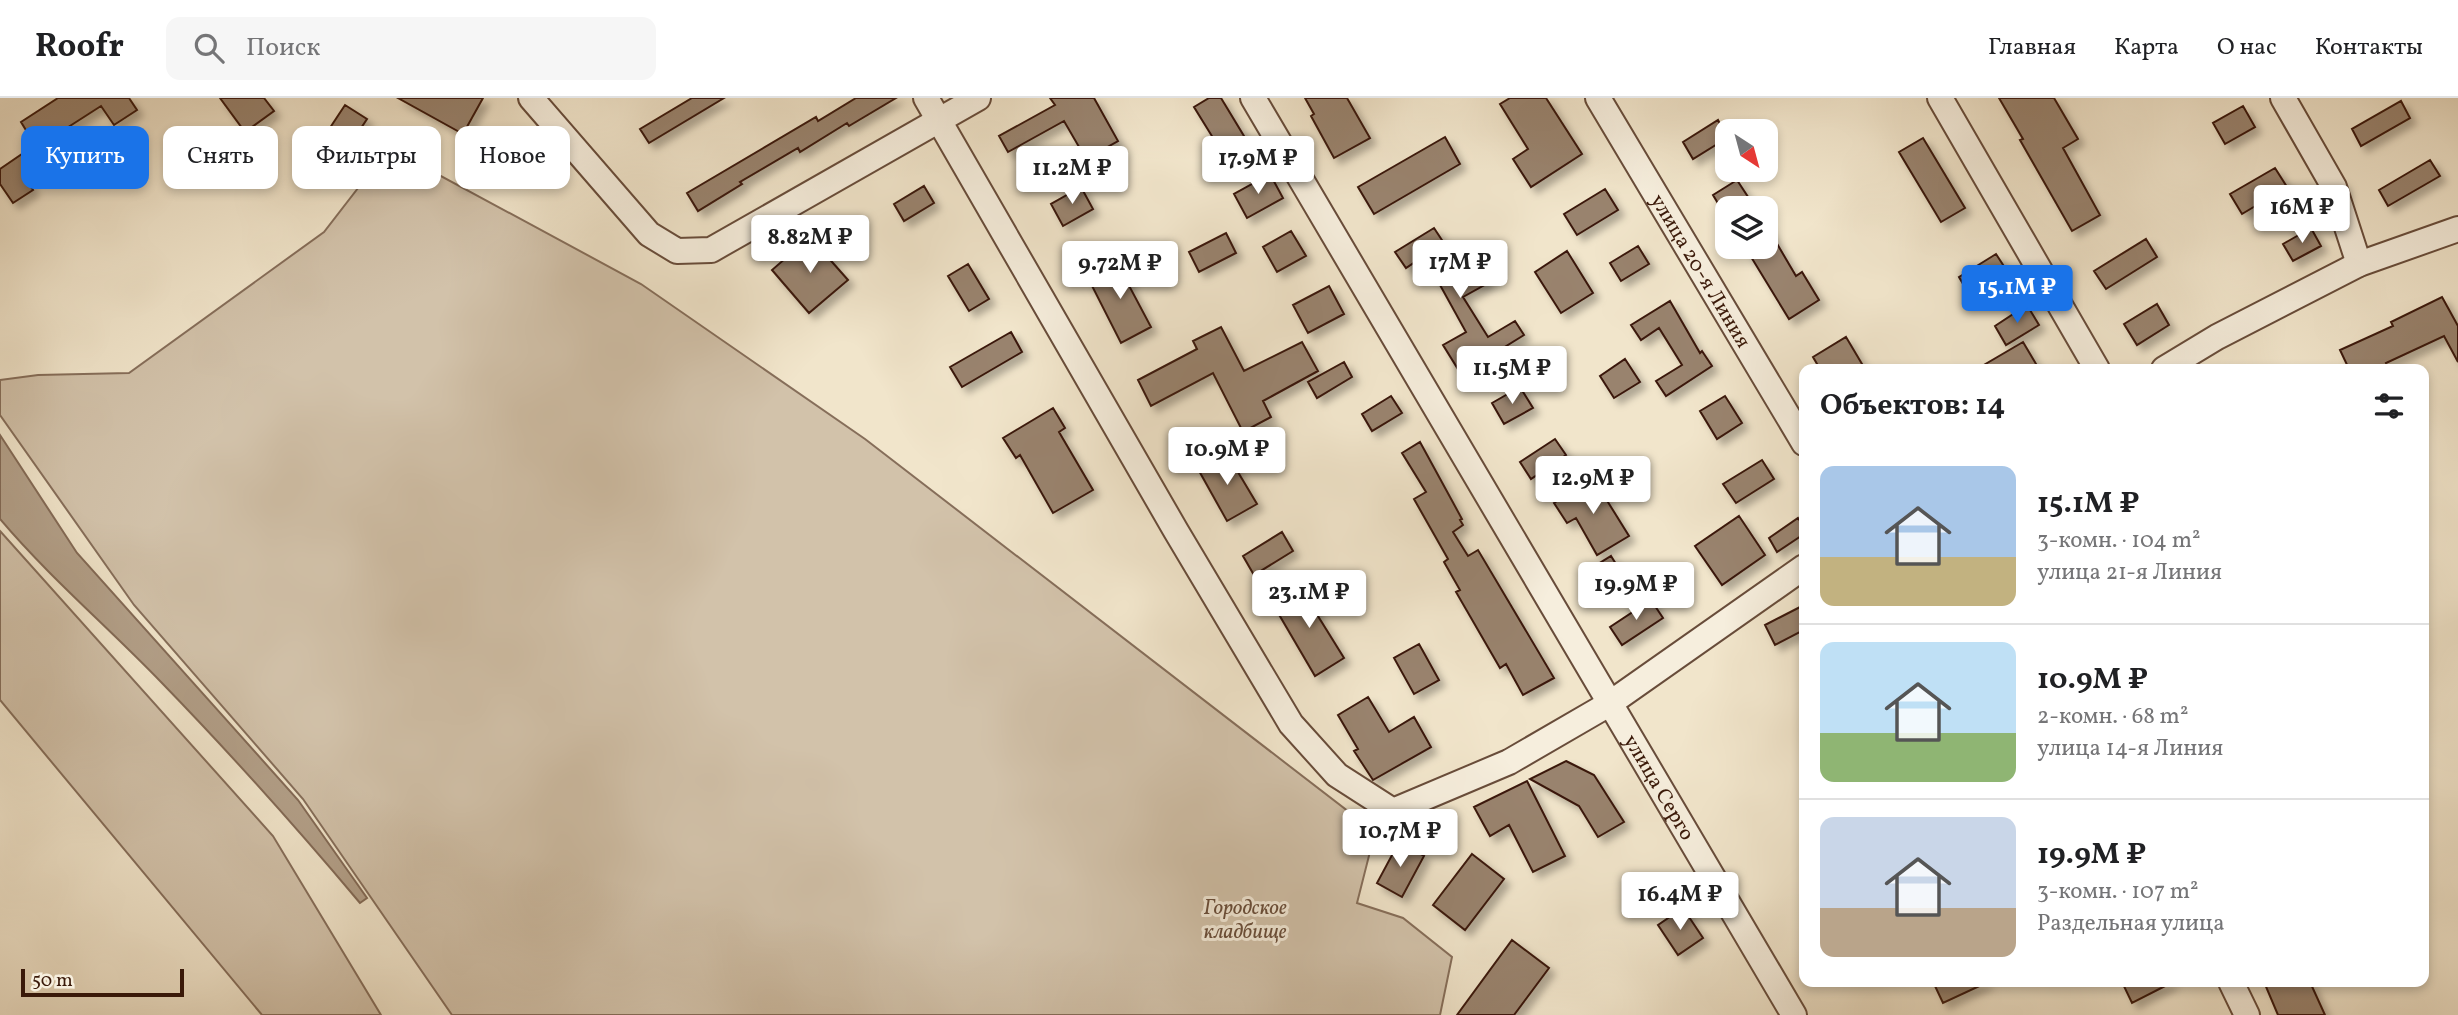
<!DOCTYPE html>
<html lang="ru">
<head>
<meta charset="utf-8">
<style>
	:root { --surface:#fff; --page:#f6f6f6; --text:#202124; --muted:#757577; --line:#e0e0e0; --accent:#1a73e8 }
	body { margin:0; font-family:Vollkorn,serif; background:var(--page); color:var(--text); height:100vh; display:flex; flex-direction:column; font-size:26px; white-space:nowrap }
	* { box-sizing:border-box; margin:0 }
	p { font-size:23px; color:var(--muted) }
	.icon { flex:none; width:38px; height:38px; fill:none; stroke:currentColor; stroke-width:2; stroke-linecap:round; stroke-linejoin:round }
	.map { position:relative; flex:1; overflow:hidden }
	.details { position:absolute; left:1799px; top:266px; width:630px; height:623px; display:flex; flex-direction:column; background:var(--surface); border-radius:14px; box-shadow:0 4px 10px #0003 }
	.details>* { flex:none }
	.hud { position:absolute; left:21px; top:28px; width:665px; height:63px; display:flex; gap:14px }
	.needle { width:46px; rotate:144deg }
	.controls { position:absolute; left:1715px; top:21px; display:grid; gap:14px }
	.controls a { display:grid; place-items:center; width:63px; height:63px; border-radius:14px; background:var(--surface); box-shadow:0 4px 10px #0003; font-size:35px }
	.scale { position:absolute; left:21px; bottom:18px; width:163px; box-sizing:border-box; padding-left:7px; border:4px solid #3a1909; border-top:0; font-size:19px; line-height:24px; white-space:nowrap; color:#3a1909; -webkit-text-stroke:5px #f6eedd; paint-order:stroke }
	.price { position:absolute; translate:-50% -60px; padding:0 16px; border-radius:7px; background:#fff; color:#222; font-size:23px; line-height:46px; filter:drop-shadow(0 2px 4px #0008) }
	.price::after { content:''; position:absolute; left:50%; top:42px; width:21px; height:16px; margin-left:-10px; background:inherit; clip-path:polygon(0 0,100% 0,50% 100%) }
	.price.active { background:var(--accent); color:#fff }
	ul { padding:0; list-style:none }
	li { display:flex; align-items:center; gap:21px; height:175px; padding:0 21px }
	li+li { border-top:2px solid var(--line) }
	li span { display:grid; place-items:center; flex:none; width:196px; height:140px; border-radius:14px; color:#555 }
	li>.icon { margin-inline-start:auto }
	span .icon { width:84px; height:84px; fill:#fffc; stroke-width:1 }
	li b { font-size:30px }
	h2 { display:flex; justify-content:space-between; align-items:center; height:84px; padding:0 21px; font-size:30px }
	.tag { padding:0 24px; border-radius:14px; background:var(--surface); box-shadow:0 4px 10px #0003; font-size:24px; line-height:63px }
	.tag.active { background:var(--accent); color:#fff }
	header { display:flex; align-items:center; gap:42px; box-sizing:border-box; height:98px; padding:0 35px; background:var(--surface); border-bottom:2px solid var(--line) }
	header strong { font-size:33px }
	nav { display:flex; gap:38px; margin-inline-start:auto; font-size:24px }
	.search { width:490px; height:63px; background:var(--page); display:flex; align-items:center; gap:18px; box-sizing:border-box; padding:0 24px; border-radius:14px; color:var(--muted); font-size:26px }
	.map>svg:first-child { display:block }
</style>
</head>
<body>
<header>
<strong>Roofr</strong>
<div class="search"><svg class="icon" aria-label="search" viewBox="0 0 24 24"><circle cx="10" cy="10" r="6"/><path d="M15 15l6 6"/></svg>Поиск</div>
<nav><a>Главная</a><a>Карта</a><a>О нас</a><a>Контакты</a></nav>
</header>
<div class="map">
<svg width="2458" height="917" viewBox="0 0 2458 917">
	<defs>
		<filter id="shadow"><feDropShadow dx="6" dy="6" stdDeviation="3.5" flood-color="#0004"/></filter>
	</defs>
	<rect width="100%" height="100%" fill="#f1e5cb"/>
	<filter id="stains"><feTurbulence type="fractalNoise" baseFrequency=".00286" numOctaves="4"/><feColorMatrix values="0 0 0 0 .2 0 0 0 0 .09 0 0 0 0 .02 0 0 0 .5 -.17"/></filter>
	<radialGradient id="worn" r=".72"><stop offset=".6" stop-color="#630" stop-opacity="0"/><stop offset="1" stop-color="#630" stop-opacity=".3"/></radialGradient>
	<path fill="#d2c2aa" stroke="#866e5a" stroke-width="2" d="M389 50 641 186 865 341 1375 734 1357 805 1403 820 1452 859 1440 917H452L303 701 134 507 0 317V282L38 277 129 275 324 134Z
		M0 433 273 738 381 917H262L0 602Z"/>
	<path fill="#b3a089" stroke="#836a56" stroke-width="2" d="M0 337 77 455 298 702 367 800 360 805C296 729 230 655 161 584 107 528 50 480 0 421Z"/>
	<path fill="#99836e" stroke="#3a1909" stroke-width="2" filter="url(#shadow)" d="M58 0H129L137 12 114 27 101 8 59 35 70 52 25 80 33 92 13 105 0 86V71L35 47 21 24Z
		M220 0H264L274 13 245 34Z
		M398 0H483L463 36Z
		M692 0H724L649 45 640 31Z
		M856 0H896L849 28 847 25 800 54 798 50 740 84 742 86 698 113 687 95 816 19 818 23Z
		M1050 0H1094L1118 43 1086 61 1064 23 1008 54 999 38 1055 7Z
		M1209 0H1221L1250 48 1218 66 1207 47 1215 43 1194 9Z
		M1305 0H1347L1370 40 1334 60 1311 18 1314 16Z
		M1510 0H1546L1582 56 1531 89 1513 61 1528 51 1500 6Z
		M1999 0H2054L2078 41 2063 50 2100 117 2072 133 2020 42 2023 41Z
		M2401 3 2410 20 2361 48 2352 31Z
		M345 7 367 21 344 56 322 42Z
		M2243 8 2255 29 2225 46 2213 25Z
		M1718 22 1727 40 1693 61 1683 44Z
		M1445 39 1460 66 1374 116 1358 89Z
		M1923 40 1965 110 1941 124 1899 54Z
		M2430 62 2440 78 2388 108 2379 92Z
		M2275 70 2287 89 2242 116 2230 96Z
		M1270 76 1283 100 1247 120 1234 96Z
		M1737 82 1750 102 1736 110H1727L1725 117 1713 97Z
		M924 88 934 105 904 123 894 106Z
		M1081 89 1093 111 1063 128 1051 106Z
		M1605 91 1618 112 1577 137 1564 116Z
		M1766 127 1796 178 1802 174 1819 202 1789 221 1745 149H1766Z
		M1434 130 1457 165 1472 156 1488 185 1463 199 1488 239 1515 223 1524 237 1461 276 1443 247 1466 234 1424 158 1406 170 1395 154Z
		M2311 130 2321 148 2293 163 2283 146Z
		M1291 133 1306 158 1277 174 1263 149Z
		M1226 135 1236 155 1199 174 1189 154Z
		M810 139 848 182 809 215 772 172Z
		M2146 141 2157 159 2106 191 2094 173Z
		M1638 148 1649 166 1621 183 1610 165Z
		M1567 153 1593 195 1561 215 1535 174Z
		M1996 156 2007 173 1969 196 1959 179Z
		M1124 160 1133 178 1126 182 1151 229 1121 245 1088 180Z
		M968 166 989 201 969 213 948 178Z
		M1329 188 1344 216 1308 235 1293 207Z
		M2442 199 2458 228V264L2444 238 2386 265 2389 271H2349L2340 252 2393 228 2391 224Z
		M1670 203 1700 255 1702 253 1712 268 1666 298 1656 283 1682 267 1659 230 1641 242 1631 227Z
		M2157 206 2169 227 2137 247 2124 226Z
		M2027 207 2039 227 2006 247 1995 228Z
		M1221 229 1244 273 1302 244 1318 273 1263 303 1271 319 1243 334 1213 275 1151 308 1138 282 1197 251 1193 243Z
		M1011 234 1022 254 962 289 950 269Z
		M1846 239 1865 271H1820L1813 259Z
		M2023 244 2039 271H1977Z
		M1625 261 1640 284 1614 300 1600 278Z
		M1344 264 1352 279 1317 300 1308 284Z
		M1520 289 1533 310 1504 326 1492 305Z
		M1391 298 1402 315 1372 333 1362 316Z
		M1725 298 1742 325 1717 341 1700 313Z
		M1053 310 1065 330 1059 334 1093 392 1053 415 1020 357 1016 360 1003 340Z
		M1555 341 1566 357 1531 381 1520 364Z
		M1420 344 1462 421 1460 422 1463 427 1453 434 1468 458 1478 452 1554 580 1523 597 1506 566 1500 570 1456 494 1460 492 1444 464 1448 461 1414 401 1426 394 1402 355Z
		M1226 354 1257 406 1227 423 1198 371Z
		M1762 362 1774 381 1736 405 1723 386Z
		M1593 380 1629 438 1597 457 1576 420 1567 425 1554 405Z
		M1739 418 1765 457 1722 487 1695 448Z
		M1798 420 1804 429V436L1777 454 1769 440Z
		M1282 434 1293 453 1254 477 1243 458Z
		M1611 458 1621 474 1592 492 1582 476Z
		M1309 487 1320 506 1313 510 1344 560 1315 578 1274 508Z
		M1651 502 1663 520 1622 547 1610 529Z
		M1804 507V532L1775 547 1765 527Z
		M1419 546 1439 582 1414 596 1394 560Z
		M1368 599 1389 634 1414 619 1431 649 1373 682 1354 653 1358 651 1338 617Z
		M1566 663 1594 677 1624 724 1598 739 1579 708 1530 681Z
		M1527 683 1565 758 1533 774 1509 727 1490 738 1474 709Z
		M1399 744 1424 758 1402 799 1377 785Z
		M1472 756 1504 781 1465 832 1433 807Z
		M1683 810 1703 840 1678 857 1658 827Z
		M1512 842 1549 870 1514 917H1457Z
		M1944 884H1988L1943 905 1935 888Z
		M2122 884H2173L2132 905Z
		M2264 884H2310L2325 917H2278Z"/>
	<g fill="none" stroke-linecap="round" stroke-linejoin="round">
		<defs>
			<g id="minor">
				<path d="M531 0 649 136 677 153 711 152 978 0"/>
				<path d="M926 0 1176 433 1291 626 1337 677 1393 713 1509 664 1609 606 1804 469"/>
				<path id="s1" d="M1253 0 1794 917"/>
				<path id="s2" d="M1598 0 1804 345"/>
				<path d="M1940 0 2097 271"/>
				<path d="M2283 0 2334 89 2359 166"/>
				<path d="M2164 271 2217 239 2359 166 2458 131"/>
				<path d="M2231 884 2247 917"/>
			</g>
		</defs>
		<use href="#minor" stroke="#684c3a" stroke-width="28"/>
		<use href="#minor" stroke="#f6eedd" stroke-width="24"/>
	</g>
	<g text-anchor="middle" stroke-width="6" stroke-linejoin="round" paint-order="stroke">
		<g font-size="21" fill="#3a1909" stroke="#f6eedd">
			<text dy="7" stroke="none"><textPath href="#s2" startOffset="201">улица 20-я Линия</textPath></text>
			<text dy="7" stroke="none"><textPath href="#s1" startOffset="800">улица Серго</textPath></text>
		</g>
		<g font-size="21" font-style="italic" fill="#684c39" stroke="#f6eedd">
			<text x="1245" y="816">Городское<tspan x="1245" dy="24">кладбище</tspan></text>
		</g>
	</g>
	<rect width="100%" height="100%" filter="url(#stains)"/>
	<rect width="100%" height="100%" fill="url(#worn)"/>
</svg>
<div class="controls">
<a><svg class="needle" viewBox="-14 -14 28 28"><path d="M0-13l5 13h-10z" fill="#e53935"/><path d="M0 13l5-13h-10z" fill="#757577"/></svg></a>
<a><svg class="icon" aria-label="layers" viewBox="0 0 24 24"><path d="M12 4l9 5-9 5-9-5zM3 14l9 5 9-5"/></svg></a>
</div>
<div class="scale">50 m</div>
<b class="price" style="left:1258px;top:98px">17.9M ₽</b>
<b class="price" style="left:1072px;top:108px">11.2M ₽</b>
<b class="price" style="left:2302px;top:147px">16M ₽</b>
<b class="price" style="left:810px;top:177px">8.82M ₽</b>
<b class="price" style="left:1460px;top:202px">17M ₽</b>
<b class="price" style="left:1120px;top:203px">9.72M ₽</b>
<b class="price active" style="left:2017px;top:227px">15.1M ₽</b>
<b class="price" style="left:1512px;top:308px">11.5M ₽</b>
<b class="price" style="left:1227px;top:389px">10.9M ₽</b>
<b class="price" style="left:1593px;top:418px">12.9M ₽</b>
<b class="price" style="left:1636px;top:524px">19.9M ₽</b>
<b class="price" style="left:1309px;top:532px">23.1M ₽</b>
<b class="price" style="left:1400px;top:771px">10.7M ₽</b>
<b class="price" style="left:1680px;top:834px">16.4M ₽</b>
<div class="hud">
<a class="tag active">Купить</a>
<a class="tag">Снять</a>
<a class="tag">Фильтры</a>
<a class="tag">Новое</a>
</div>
<section class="details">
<h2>Объектов: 14<svg class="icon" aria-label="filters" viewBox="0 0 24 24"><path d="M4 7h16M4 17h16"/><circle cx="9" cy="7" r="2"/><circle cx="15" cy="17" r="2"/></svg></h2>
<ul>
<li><span style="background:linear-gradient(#a9c7e8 65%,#c2b280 0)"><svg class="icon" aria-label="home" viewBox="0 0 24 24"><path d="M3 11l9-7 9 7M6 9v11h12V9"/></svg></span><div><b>15.1M ₽</b><p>3-комн. · 104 m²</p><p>улица 21-я Линия</p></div></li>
<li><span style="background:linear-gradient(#bfe0f5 65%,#8fb573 0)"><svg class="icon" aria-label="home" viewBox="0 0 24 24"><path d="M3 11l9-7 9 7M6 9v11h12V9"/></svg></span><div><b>10.9M ₽</b><p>2-комн. · 68 m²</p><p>улица 14-я Линия</p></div></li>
<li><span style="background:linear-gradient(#c9d6e8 65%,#b9a48a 0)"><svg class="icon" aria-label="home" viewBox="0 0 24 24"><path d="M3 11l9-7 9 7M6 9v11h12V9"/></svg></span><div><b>19.9M ₽</b><p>3-комн. · 107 m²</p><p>Раздельная улица</p></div></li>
</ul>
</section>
</div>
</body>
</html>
